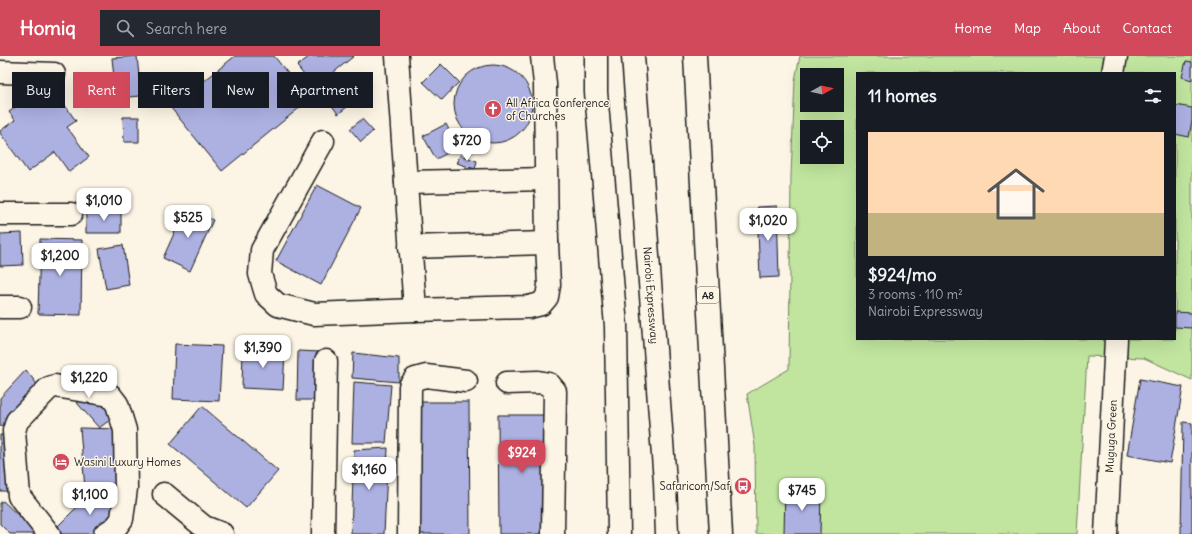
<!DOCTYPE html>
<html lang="en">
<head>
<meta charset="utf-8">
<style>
	:root { --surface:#171b24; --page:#242831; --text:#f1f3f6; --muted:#9ea1a6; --accent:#d1495b }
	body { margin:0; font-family:Delius,sans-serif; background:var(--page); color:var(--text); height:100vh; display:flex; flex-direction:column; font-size:15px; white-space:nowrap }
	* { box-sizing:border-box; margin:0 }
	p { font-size:13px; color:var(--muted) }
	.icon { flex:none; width:22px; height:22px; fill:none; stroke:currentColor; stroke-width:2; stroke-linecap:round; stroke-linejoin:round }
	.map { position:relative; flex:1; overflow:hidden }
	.panel { position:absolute; left:856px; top:16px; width:320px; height:268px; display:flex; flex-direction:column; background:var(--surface); border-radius:0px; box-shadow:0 4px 16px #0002 }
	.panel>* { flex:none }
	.hud { position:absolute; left:12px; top:16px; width:380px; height:36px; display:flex; gap:8px }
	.needle { width:26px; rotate:82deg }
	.fabs { position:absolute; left:800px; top:12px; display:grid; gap:8px }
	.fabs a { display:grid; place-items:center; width:44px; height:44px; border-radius:0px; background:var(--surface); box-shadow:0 4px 16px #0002; font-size:20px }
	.price { position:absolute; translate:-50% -34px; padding:0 9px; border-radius:8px; background:#fff; color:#222; font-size:13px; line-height:26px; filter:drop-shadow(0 1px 2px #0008) }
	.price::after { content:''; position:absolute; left:50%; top:24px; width:12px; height:9px; margin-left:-6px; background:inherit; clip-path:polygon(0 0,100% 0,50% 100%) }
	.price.on { background:var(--accent); color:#fff }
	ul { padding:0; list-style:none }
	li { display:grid; align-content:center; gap:8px; height:212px; padding:0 12px }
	li span { display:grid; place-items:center; height:124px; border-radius:0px; color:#555 }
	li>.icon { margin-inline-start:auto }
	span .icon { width:72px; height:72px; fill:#fffc; stroke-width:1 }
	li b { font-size:17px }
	h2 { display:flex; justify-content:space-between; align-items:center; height:48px; padding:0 12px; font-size:17px }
	.tag { padding:0 14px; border-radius:0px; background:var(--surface); box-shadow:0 4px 16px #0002; font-size:14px; line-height:36px }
	.tag.on { background:var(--accent); color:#fff }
	header { display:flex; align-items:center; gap:24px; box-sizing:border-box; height:56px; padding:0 20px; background:var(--accent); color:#fff }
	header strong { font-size:19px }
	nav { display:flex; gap:22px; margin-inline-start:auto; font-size:14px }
	.search { width:280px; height:36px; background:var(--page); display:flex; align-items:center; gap:10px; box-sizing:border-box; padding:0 14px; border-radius:0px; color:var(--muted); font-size:15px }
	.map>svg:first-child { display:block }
</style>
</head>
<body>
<header>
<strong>Homiq</strong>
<div class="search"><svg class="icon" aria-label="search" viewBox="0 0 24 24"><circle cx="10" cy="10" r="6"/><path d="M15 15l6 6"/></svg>Search here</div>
<nav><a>Home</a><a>Map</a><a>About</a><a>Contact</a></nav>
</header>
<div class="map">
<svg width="1192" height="478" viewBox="0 0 1192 478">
	<rect width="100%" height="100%" fill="#fcf5e5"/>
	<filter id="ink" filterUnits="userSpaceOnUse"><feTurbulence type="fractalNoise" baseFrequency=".025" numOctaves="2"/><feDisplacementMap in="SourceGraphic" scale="8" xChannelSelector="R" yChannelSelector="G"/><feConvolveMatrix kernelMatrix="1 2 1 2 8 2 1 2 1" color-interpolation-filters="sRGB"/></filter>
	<g filter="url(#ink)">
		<path fill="#c1e59f" stroke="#6e805e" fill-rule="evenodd" d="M800 0H1192V324L1144 302 1087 300 1077 478H756L755 390 747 338 789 313 791 120 795 24ZM857 17H1175V283H857ZM807 19H837V49H807ZM807 71H837V101H807Z"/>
		<path fill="#adb1e2" stroke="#1c1c1c" d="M137 0 141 40 116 42 112 2Z
			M235 0H274L309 44 222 115 171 52Z
			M310 0H354L314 32 297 10Z
			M1186 5 1192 6V24L1182 21Z
			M441 8 459 26 442 44 423 26Z
			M454 48a39 39 0 1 1 78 0a39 39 0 1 1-78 0Z
			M351 22 364 38 338 58 326 41Z
			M55 35 76 65 67 71 89 101 69 116 55 96 28 116 0 77V75L15 64 9 56 32 39 38 47Z
			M1175 49 1192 52V64L1189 81 1175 78Z
			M123 61H139V86H124Z
			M362 63 373 75 361 86 350 73Z
			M446 68 458 92 436 103 423 80Z
			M460 99 477 105 475 113 457 107Z
			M317 129 361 152 321 229 276 205Z
			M777 150 779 221 760 222 757 151Z
			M186 151 213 164 190 215 163 202Z
			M86 156H121V177H86Z
			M22 177 23 209 0 210V178Z
			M40 183 82 184 81 259 38 258Z
			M123 189 129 229 106 233 99 193Z
			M1175 256 1192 257V272L1175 271Z
			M175 288 222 290 219 345 173 343Z
			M243 293 285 295 283 334 242 332Z
			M298 295 321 296 320 344H297Z
			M353 297 399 302V326L352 322Z
			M76 310 118 358 99 372 64 332Z
			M26 314 44 337 3 371 0 370V342Z
			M1140 323 1183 331 1170 407 1127 399Z
			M354 326 391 329 386 387H352Z
			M417 346H469L470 478H418Z
			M202 350 278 415 246 452 170 388Z
			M498 359H545V478H499Z
			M1183 366 1192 367V478H1181Z
			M80 372 120 373 122 432 85 433Z
			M0 379H13L18 435H0Z
			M388 392 384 478H351L354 394Z
			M95 433 123 453 98 478H61L56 472Z
			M785 434 821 435 820 478H784Z
			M3 445 37 477 36 478H10L0 468V447Z"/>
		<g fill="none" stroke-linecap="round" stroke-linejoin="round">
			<defs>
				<g id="minor">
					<path d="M397 0 415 254"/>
					<path d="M0 16 54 18"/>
					<path d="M1113 17 1116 0"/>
					<path d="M323 85 262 194 260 218 266 238 278 249 314 258 415 254 529 251 541 248 547 241 549 229 547 187 545 28 542 0"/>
					<path d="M406 126 546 123"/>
					<path d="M0 158H71"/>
					<path d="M410 191 547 187"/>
					<path d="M0 251H20"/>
					<path d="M507 327 538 326 549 328 555 335 553 478"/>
					<path d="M164 438 204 471 222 478"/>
					<path d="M49 478 19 440 14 375 17 365 49 332 55 330 110 339 117 348 125 374 126 432 122 463 116 471 105 478"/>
					<path d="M323 478 326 305"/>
					<path d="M409 478 410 330 415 323 426 320 466 325"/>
					<path id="s1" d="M1106 478 1116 283"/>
				</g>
				<g id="highway">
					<path d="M596 0V36L616 270 619 478"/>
					<path id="s2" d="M633 0 665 426 667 478"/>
					<path d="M695 0 721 478"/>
				</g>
			</defs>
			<use href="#minor" stroke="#1c1c1c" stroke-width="25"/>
			<use href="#highway" stroke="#1c1c1c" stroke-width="25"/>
			<use href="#minor" stroke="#fcf5e5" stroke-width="22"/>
			<use href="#highway" stroke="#fcf5e5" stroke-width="22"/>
		</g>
	</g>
	<defs>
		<symbol id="church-disc" viewBox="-11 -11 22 22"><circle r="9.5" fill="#d1495b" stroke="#fcf5e5"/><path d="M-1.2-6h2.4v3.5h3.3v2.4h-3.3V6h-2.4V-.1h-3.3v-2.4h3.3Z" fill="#fff"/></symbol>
		<symbol id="hotel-disc" viewBox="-11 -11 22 22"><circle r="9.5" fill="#d1495b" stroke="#fcf5e5"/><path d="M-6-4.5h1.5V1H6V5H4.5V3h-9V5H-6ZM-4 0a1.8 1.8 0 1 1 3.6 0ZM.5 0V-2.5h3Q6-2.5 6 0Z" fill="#fff"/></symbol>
		<symbol id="bus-disc" viewBox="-11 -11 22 22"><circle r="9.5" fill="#d1495b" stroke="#fcf5e5"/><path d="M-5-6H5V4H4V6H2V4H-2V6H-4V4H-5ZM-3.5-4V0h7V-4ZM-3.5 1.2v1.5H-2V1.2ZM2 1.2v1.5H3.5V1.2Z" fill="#fff"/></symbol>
	</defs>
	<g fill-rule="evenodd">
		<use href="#church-disc" x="483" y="43" width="20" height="20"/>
		<use href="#hotel-disc" x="51" y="396" width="20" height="20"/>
		<use href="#bus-disc" x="733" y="420" width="20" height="20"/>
	</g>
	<g text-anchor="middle" stroke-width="3" stroke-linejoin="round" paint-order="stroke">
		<rect fill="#fcf5e5" stroke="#5f5d58" stroke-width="1" x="697" y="231" width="22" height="16" rx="3"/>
		<g font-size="10" font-weight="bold" fill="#1c1c1c">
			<text x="708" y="243">A8</text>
		</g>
		<g font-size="11" fill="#1c1c1c" stroke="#fcf5e5" text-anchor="start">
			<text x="506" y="51">All Africa Conference<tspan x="506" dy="13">of Churches</tspan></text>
			<text x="74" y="410">Wasini Luxury Homes</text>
			<text x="730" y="434" text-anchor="end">Safaricom/Saf</text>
		</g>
		<g font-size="11" fill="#1c1c1c" stroke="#fcf5e5">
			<text dy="4" stroke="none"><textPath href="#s2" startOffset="240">Nairobi Expressway</textPath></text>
			<text dy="4" stroke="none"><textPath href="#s1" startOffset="98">Muguga Green</textPath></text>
		</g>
	</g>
</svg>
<div class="fabs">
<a><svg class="needle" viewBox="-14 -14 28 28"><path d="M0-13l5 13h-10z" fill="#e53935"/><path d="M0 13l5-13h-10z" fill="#9ea1a6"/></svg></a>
<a><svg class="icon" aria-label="locate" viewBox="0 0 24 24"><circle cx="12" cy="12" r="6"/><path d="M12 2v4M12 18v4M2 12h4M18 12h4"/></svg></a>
</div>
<b class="price" style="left:467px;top:106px">$720</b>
<b class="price" style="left:104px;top:166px">$1,010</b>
<b class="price" style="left:188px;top:183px">$525</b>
<b class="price" style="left:768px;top:186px">$1,020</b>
<b class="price" style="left:60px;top:221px">$1,200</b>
<b class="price" style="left:263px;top:313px">$1,390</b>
<b class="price" style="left:89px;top:343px">$1,220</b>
<b class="price on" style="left:522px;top:418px">$924</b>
<b class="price" style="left:369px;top:435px">$1,160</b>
<b class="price" style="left:802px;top:456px">$745</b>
<b class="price" style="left:90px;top:460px">$1,100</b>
<div class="hud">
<a class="tag">Buy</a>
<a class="tag on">Rent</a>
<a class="tag">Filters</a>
<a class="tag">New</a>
<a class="tag">Apartment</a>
</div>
<section class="panel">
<h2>11 homes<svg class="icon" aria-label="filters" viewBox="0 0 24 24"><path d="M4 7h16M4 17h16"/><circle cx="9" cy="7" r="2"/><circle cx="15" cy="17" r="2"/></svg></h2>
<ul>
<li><span style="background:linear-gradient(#ffd9b3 65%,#c2b280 0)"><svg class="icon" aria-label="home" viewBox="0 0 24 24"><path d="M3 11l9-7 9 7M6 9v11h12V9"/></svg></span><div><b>$924/mo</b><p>3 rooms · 110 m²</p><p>Nairobi Expressway</p></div></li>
</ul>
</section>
</div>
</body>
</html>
